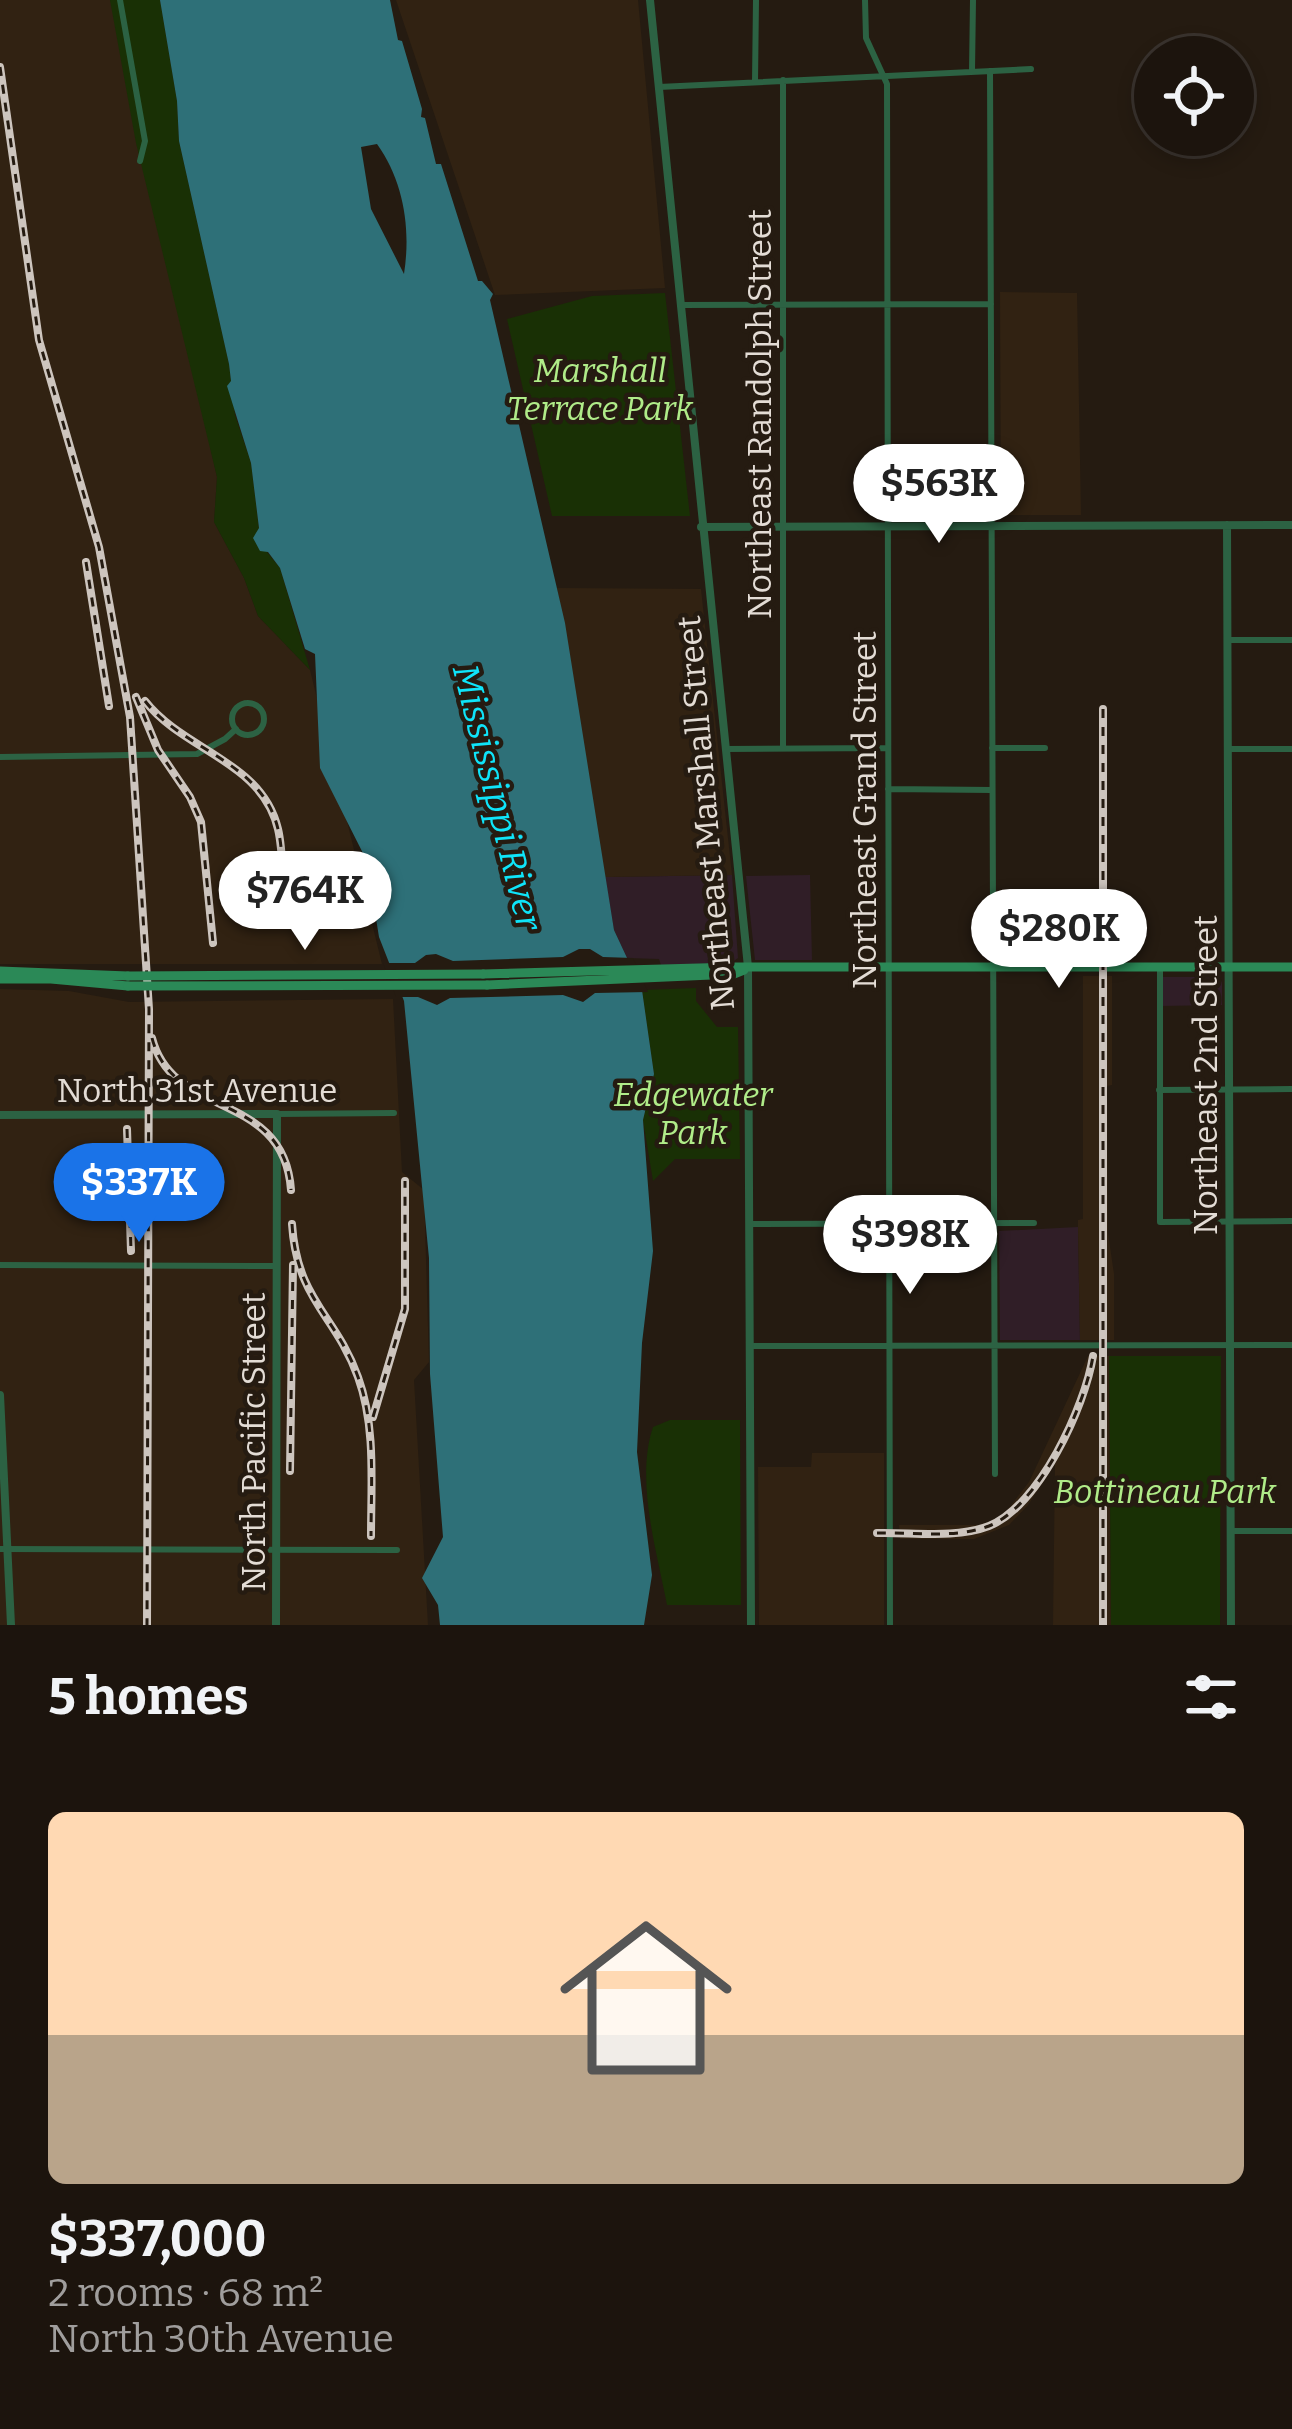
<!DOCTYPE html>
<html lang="en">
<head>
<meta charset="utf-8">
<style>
	:root { --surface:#1c140d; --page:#29211b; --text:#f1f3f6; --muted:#a09e9d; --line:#3a332e; --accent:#1a73e8 }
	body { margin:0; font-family:Bitter,serif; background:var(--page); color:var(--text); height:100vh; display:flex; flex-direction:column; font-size:45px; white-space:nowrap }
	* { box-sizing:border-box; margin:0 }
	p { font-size:39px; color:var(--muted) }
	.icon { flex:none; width:66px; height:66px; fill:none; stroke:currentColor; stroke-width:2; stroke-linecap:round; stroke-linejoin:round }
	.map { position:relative; height:1625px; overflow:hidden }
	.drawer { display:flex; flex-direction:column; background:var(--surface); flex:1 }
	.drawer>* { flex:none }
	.controls { position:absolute; left:1134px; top:36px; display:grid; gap:24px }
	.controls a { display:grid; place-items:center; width:120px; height:120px; border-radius:50%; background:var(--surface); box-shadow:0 6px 18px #0003,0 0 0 3px var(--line); font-size:60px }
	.price { position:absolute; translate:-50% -102px; padding:0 27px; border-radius:42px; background:#fff; color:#222; font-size:39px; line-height:78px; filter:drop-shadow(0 3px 6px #0008) }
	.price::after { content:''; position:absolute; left:50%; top:72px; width:36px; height:27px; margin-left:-18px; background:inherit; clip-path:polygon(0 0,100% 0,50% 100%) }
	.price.on { background:var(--accent); color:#fff }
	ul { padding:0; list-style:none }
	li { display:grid; align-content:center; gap:24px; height:636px; padding:0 48px }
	li span { display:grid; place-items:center; height:372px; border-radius:18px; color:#555 }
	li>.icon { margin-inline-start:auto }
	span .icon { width:216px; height:216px; fill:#fffc; stroke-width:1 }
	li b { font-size:51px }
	h2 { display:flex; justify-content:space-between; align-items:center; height:144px; padding:0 48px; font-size:51px }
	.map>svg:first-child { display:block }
</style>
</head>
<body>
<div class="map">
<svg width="1292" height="1625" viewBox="0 0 1292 1625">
	<rect width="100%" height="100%" fill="#251b11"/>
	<path fill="#301e27" d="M732 875 738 958 731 963 661 965 659 959 627 958 614 930 605 877Z
		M810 875 812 960H755L746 876Z
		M1160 977H1217L1222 982V1005L1159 1006Z
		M1078 1227 1080 1340H1000L999 1231Z"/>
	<path fill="#312212" d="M0 0H110L112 5 217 477 214 522 244 578 258 616 310 670 382 964H0Z
		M396 0H638L665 288 495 295Z
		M1000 292 1077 293 1081 515H1001Z
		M557 588 701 589 732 875 605 877Z
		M1083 976H1112V1085L1107 1086 1108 1233 1114 1274V1340H1080L1078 1227V1220L1083 1219Z
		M0 989 69 991 129 1002 393 999 402 1172 424 1190 429 1362 414 1380 428 1625H0Z
		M1088 1356H1109L1111 1625H1053L1055 1464 1028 1505 1009 1525 974 1539H900L899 1525H979L1002 1517 1029 1482Z
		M812 1453H884V1625H759L758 1467H811Z"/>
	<path fill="#193005" d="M110 0H160L177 101 179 141 229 364 235 415 251 463 259 529 267 552 280 568 310 670 258 616 244 578 214 522 217 477 136 143Z
		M665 293 690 516H552L507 319 592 296Z
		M696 988V1001L717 1027H738L740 1159H675L653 1181 643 1120 654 1074 642 990Z
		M1109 1356H1221L1220 1625H1111Z
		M670 1420H740L741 1605H667C657 1551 635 1481 653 1427Z"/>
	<path fill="#2e7078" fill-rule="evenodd" d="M160 0H390L398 40 402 41 422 109 421 117 425 118 436 164H441L478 281H482L493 294 490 300 565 623 614 930 642 990 654 1074 643 1120 653 1251 642 1343 637 1452 652 1575 644 1625H440L438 1605 422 1578 443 1537 430 1374 429 1258 404 1001 379 937 371 888 377 881 320 768 315 654 305 649 280 568 268 552 260 551 253 538 259 528 251 463 227 386 231 381 229 364 179 141 177 101ZM377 144C404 182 411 229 404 274L371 209 361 147Z"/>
	<path fill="#251b11" d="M579 949H590L603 957 633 958 648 992 595 993 583 1002 563 995 450 998 437 1005 418 997H396L383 963H415L426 955 436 954 453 961 563 957Z"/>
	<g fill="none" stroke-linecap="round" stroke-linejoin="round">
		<path stroke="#2c6243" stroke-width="6" d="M120 0 145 141 140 161
			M865 0 866 38 887 84 890 1625
			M972 71 973 0
			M990 71 995 1474
			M783 80V748
			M755 82 756 0
			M659 87 1031 69
			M680 305 991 304
			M1228 640H1292
			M232 719a16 16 0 1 1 32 0a16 16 0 1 1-32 0Z
			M992 748H1045
			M726 749 887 748
			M1229 749H1292
			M0 757 197 754 225 739 236 729
			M888 789 992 790
			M1160 969V1222L1292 1221
			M1159 1090 1292 1089
			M277 1114 394 1113
			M751 1224 1034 1223
			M0 1265 277 1266
			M750 1346 1292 1345
			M1232 1531H1292
			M0 1549 397 1550"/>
		<path stroke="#2c6243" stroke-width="8" d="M650 0 748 967 751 1625
			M1227 525 1231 1625
			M701 527 1292 525
			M0 1115 277 1114 276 1625
			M0 1395 11 1625"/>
		<path stroke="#2b8957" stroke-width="9" d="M0 971 128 976
			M483 974 735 967H1292
			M0 979H51L128 986
			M487 985 734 974 744 970"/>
		<defs>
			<path id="rail" d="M0 67 39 340 99 547 130 717 149 1009 147 1625
				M86 562 109 706
				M136 697 158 750 190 797 201 822 213 943
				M145 701C184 751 262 761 278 829 283 850 282 873 284 895
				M1103 709V1625
				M152 1038C173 1120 284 1090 291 1190
				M127 1129 131 1251
				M292 1224C297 1301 336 1315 358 1377 376 1426 371 1484 371 1536
				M373 1417 405 1309V1181
				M290 1471 293 1265
				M877 1533C913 1532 955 1539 989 1526 1039 1506 1085 1407 1093 1356"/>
		</defs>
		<use href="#rail" stroke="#cdc5be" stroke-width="8"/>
		<use href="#rail" stroke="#251b11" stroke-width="3" stroke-dasharray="9" stroke-linecap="butt"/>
		<path stroke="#2b8957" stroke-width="9" d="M128 976 483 974
			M128 986 487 985"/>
	</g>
	<g text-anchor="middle" stroke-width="9" stroke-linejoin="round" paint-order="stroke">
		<g font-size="33" font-style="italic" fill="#b0ec89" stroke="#251b11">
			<text x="600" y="382">Marshall<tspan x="600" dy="38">Terrace Park</tspan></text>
			<text x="693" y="1106">Edgewater<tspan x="693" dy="38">Park</tspan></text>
			<text x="1165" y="1503">Bottineau Park</text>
		</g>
		<g font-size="33" fill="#e3dcd5" stroke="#251b11">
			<text transform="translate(759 414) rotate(-90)" y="12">Northeast Randolph Street</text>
			<text transform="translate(864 810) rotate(-90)" y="12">Northeast Grand Street</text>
			<text transform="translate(705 813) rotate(-95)" y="12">Northeast Marshall Street</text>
			<text transform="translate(1205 1075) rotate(-90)" y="12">Northeast 2nd Street</text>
			<text x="197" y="1102">North 31st Avenue</text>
			<text transform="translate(253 1442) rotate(-90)" y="12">North Pacific Street</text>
		</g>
		<g font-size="36" font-style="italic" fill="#0fe4f9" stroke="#251b11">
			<text transform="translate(498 797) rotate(76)" y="13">Mississippi River</text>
		</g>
	</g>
</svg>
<div class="controls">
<a><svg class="icon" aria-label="locate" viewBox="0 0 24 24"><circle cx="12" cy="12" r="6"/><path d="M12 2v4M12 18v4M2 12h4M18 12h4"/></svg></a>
</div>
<b class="price" style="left:939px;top:546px">$563K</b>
<b class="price" style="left:305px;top:953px">$764K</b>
<b class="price" style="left:1059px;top:991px">$280K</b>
<b class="price on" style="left:139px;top:1245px">$337K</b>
<b class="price" style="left:910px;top:1297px">$398K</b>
</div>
<section class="drawer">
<h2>5 homes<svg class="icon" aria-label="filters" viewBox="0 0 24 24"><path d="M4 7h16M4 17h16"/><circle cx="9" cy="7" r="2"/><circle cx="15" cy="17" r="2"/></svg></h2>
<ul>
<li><span style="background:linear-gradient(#ffd9b3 60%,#b9a48a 0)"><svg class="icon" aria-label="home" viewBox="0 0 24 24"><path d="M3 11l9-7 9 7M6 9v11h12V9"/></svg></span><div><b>$337,000</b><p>2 rooms · 68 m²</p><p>North 30th Avenue</p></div></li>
</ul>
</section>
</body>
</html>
